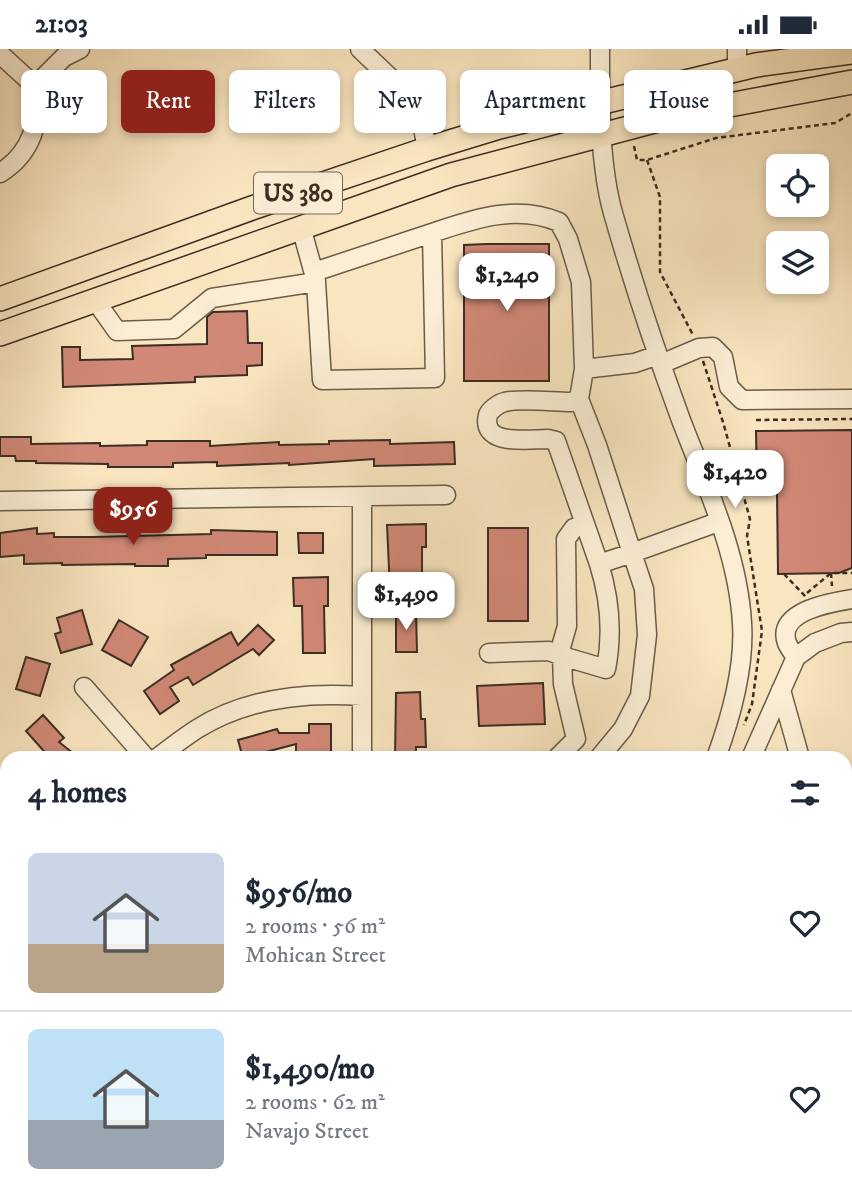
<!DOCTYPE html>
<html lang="en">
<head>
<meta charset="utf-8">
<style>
	:root { --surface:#fff; --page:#f2f2f3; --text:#1f2937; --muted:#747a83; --line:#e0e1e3; --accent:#8f2418 }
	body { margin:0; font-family:"IM FELL DW Pica",serif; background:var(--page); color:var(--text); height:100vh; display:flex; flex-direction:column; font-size:26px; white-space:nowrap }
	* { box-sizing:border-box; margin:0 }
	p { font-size:23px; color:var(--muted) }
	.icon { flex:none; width:38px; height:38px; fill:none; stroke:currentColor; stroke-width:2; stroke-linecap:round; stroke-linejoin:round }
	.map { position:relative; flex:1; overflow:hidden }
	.drawer { position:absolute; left:0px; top:702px; width:852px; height:450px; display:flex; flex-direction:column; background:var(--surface); border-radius:21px 21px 0 0; box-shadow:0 4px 10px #0003 }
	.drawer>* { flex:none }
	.hud { position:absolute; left:21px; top:21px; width:810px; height:63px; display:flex; gap:14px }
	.controls { position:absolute; left:766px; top:105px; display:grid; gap:14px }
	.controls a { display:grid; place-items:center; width:63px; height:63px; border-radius:10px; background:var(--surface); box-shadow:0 4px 10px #0003; font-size:35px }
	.price { position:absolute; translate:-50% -60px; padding:0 16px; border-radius:14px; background:#fff; color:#222; font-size:23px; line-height:46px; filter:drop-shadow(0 2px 4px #0008) }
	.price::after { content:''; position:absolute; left:50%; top:42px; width:21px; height:16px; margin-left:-10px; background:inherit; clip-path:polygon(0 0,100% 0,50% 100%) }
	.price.on { background:var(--accent); color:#fff }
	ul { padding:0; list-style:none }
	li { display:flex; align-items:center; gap:21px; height:175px; padding:0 28px }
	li+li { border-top:2px solid var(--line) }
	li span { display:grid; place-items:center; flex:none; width:196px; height:140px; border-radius:10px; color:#555 }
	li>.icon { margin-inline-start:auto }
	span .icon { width:84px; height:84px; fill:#fffc; stroke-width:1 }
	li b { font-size:30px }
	h2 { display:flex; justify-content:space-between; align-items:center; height:84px; padding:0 28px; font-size:30px }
	.chip { padding:0 24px; border-radius:10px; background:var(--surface); box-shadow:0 4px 10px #0003; font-size:24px; line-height:63px }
	.chip.on { background:var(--accent); color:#fff }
	.status { display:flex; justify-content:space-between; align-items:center; height:49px; padding:0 35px; background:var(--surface); direction:ltr }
	.status svg { height:19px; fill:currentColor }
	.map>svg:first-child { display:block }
</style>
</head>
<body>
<div class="status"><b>21:03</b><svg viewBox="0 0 49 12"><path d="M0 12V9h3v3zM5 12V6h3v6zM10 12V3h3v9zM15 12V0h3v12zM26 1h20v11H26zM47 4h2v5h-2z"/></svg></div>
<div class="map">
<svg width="852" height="1151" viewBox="0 0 852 1151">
	<rect width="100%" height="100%" fill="#f9e5bf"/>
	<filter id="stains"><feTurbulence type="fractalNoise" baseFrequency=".00286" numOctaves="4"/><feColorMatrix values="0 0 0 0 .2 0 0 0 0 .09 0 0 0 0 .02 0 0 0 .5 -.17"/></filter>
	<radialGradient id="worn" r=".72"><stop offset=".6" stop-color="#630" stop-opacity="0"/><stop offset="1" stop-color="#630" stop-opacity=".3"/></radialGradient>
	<path fill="#bbc594" stroke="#7b7a5b" stroke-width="2" d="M852 1078V1151H666L683 1144H845V1081Z"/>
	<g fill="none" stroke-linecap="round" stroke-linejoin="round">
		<path stroke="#768576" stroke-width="3.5" d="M0 917 7 918
			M347 1144 351 1151"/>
	</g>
	<path fill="#d18876" stroke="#3b2e22" stroke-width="2" d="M486 195H549V332H464V196Z
		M247 262 248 294H262V316L247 317V326L195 328V333L63 338 62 298H80V311L133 310 132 297 207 295V268L213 263Z
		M852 381V519L839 524 778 525 777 441H757L756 382Z
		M0 388H31V395L100 394V397L147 396V392H210V397L279 393V396L329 395V392L390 391V395L454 393 455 415 374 417V410L289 416V414L217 417V413L173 414V418H108V415L36 414V412H16L15 407H0Z
		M426 475V498H422V541H390L387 476Z
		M37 479V485L54 484V488H92L211 485V481L277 483V506H206V509L168 510V517H135V515L62 516V514L24 515V506L0 508V484Z
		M488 479H528V572H488Z
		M298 484H323V504H299Z
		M328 528V557H324L325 604H303L302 557H294L293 529Z
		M82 561 92 595 61 604 55 585 61 583 57 569Z
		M416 562 417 603H396V563Z
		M119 571 148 588 131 617 102 601Z
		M258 576 274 591 259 606 253 600 193 636 188 628 170 638 179 652 160 665 144 642 174 621 171 616 231 583 238 596Z
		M26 608 50 615 40 647 16 640Z
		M543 634 545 675 479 677 477 637Z
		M420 643 421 670H425L426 698H416V709H395L396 644Z
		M43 666 64 689 59 693 79 709H50L26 682Z
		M309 675H331V707H296V695L243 709 238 691 277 680 279 684H309Z"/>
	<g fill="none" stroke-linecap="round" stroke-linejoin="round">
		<defs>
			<path id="minor" d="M360 0 401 39 423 79 427 100
				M600 0C600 51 599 114 613 164 633 234 656 303 681 371 706 436 738 504 742 574 745 619 731 668 716 709
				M0 5 35 37
				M737 20V0
				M35 37 64 8 80 0
				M0 124C31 105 42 72 35 37
				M301 178 316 232
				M314 223 432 184
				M95 251 117 282 174 280 212 249 316 233 322 331 435 329 432 184C474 170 516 155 559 173L568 190 581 233 584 320 635 314 658 306
				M661 315 699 299 713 298 723 308 729 338 742 351 852 350
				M584 320 579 350 571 353C554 353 520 349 505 353 499 354 490 361 488 366 480 398 530 390 548 390L556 392 599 515
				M579 350 597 396 632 504 599 515C610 550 613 584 606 620L562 607 561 598 567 577 566 490 574 479 585 476
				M362 448V709
				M0 452 446 446
				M489 604 549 602 562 607 563 635 576 690 557 709
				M796 608C793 604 789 599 787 594 775 562 833 553 852 550
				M84 638 146 709
				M781 641 800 709
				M157 709C170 699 183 689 197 680 246 649 306 643 362 647
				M599 709 623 680 640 647 647 586 644 540 632 504 718 473
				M751 709 796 608 815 594 841 584 852 583
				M845 768 852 766
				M0 809H7
				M845 1001 852 998
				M628 1144 631 1151
				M463 1151 480 1144"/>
			<path id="major" d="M0 250 252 159 427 100 499 78 756 16 852 3
				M0 285 451 126 681 65 852 33"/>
		</defs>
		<use href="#minor" stroke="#6a5c49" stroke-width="21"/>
		<use href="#major" stroke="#3b2e22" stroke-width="26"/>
		<path stroke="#3b2e22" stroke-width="2.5" stroke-dasharray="5 3.5" stroke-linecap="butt" d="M634 97 637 111H647L716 89 835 74 852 64
			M647 111 660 148V223L693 286
			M703 312 723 373 750 470 747 487 762 582 752 655 744 676
			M756 371 852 370
			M831 524 832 537
			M784 525 806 548
			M807 544 831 524H852"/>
		<use href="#minor" stroke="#fbeed5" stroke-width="18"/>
		<use href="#major" stroke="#f9e5bf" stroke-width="23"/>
		<path stroke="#3b2e22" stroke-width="3.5" stroke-dasharray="12 12" stroke-linecap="butt" d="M845 1051 852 1048
			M590 1151 607 1144"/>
	</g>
	<g text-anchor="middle" stroke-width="5" stroke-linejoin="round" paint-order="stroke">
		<rect fill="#fbeed5" stroke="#756858" stroke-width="2" x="254" y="123.5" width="88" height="41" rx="5"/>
		<g font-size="24" font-weight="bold" fill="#3b2e22">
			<text x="298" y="152">US 380</text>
		</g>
	</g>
	<rect width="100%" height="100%" filter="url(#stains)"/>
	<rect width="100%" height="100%" fill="url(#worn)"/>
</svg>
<div class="controls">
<a><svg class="icon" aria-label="locate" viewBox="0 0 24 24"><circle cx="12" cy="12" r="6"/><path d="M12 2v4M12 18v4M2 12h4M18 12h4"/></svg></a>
<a><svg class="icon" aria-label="layers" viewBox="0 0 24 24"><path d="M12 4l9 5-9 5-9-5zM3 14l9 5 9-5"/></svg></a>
</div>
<b class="price" style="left:507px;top:264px">$1,240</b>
<b class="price" style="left:735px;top:461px">$1,420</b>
<b class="price on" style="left:133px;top:498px">$956</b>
<b class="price" style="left:406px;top:583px">$1,490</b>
<div class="hud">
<a class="chip">Buy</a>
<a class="chip on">Rent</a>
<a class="chip">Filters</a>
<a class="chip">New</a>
<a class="chip">Apartment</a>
<a class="chip">House</a>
</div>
<section class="drawer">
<h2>4 homes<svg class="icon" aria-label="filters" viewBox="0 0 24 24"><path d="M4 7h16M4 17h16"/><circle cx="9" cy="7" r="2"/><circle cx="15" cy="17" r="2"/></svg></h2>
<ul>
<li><span style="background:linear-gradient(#c9d6e8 65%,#b9a48a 0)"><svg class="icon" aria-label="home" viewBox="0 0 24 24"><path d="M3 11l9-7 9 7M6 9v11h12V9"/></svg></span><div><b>$956/mo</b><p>2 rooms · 56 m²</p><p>Mohican Street</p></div><svg class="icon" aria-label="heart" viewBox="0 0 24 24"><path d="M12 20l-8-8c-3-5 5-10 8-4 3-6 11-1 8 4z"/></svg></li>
<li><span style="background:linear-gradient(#bfe0f5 65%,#9aa5b1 0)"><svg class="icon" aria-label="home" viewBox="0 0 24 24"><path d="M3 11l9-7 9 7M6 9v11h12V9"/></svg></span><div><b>$1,490/mo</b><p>2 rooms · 62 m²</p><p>Navajo Street</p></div><svg class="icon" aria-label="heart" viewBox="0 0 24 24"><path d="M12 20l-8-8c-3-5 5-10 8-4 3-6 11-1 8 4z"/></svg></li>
</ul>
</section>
</div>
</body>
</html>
